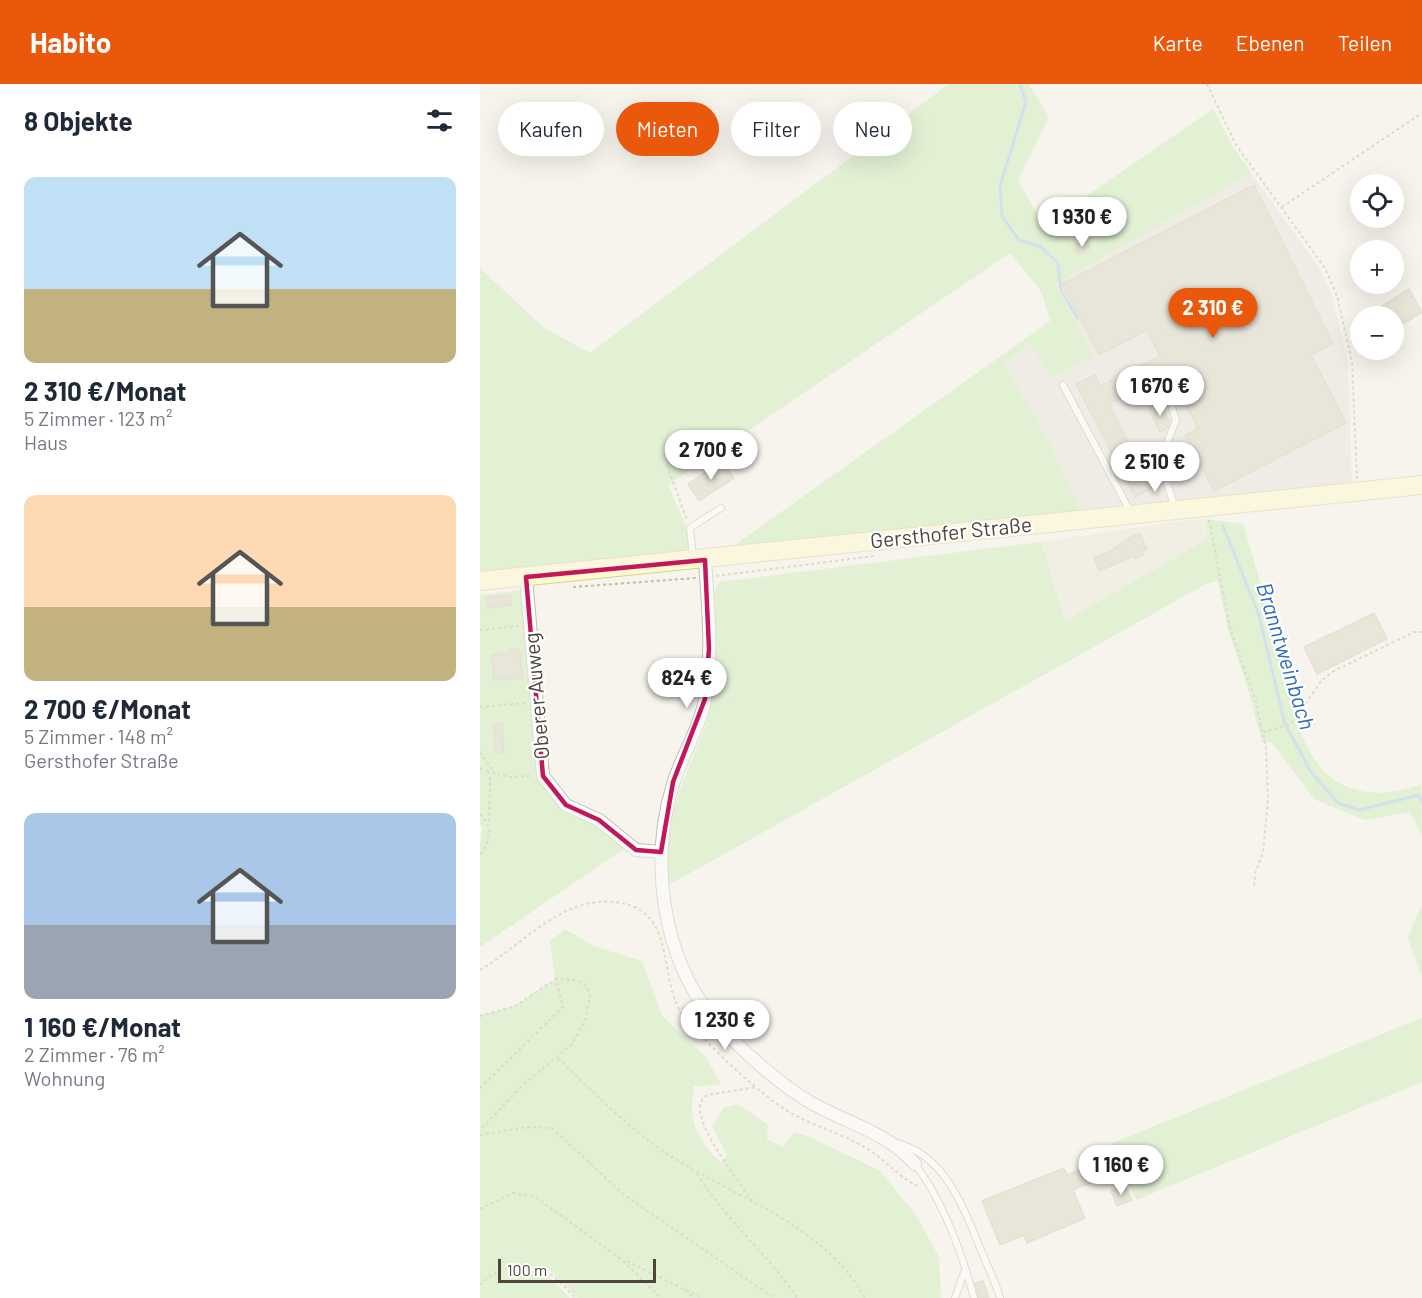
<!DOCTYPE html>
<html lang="de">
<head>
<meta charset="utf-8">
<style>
	:root { --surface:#fff; --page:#f6f6f7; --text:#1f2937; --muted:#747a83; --accent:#ea580c }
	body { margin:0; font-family:Barlow,sans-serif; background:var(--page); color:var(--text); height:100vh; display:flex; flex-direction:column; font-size:22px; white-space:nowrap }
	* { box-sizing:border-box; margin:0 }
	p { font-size:20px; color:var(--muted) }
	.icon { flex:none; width:33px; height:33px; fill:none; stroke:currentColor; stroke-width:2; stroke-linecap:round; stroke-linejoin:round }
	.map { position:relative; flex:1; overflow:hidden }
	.side { display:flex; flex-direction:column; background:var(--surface); width:480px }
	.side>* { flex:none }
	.guide { position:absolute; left:18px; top:18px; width:570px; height:54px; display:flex; gap:12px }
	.controls { position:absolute; left:870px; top:90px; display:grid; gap:12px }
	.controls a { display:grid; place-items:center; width:54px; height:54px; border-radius:50%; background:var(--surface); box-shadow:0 6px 24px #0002; font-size:30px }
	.scale { position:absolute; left:18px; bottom:15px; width:158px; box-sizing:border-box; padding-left:6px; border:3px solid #4b4639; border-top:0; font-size:16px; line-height:21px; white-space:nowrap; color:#4b4639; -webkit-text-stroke:4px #fff; paint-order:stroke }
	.price { position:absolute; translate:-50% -51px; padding:0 14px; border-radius:21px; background:#fff; color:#222; font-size:20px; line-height:39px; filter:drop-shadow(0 2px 3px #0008) }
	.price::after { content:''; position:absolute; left:50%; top:36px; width:18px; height:14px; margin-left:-9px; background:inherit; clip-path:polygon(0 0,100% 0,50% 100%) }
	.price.active { background:var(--accent); color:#fff }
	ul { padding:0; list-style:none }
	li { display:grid; align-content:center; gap:12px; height:318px; padding:0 24px }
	li span { display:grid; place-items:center; height:186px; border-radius:12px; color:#555 }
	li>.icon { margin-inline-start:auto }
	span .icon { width:108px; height:108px; fill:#fffc; stroke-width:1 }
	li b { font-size:26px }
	h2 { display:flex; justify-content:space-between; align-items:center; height:72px; padding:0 24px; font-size:26px }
	.pill { padding:0 21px; border-radius:27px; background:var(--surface); box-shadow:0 6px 24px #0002; font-size:21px; line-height:54px }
	.pill.active { background:var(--accent); color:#fff }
	header { display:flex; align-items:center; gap:36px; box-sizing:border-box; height:84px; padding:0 30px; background:var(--accent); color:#fff }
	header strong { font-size:28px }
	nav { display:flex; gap:33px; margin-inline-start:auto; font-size:21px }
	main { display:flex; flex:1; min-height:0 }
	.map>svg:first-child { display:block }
</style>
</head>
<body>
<header>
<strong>Habito</strong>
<nav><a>Karte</a><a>Ebenen</a><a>Teilen</a></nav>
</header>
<main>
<section class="side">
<h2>8 Objekte<svg class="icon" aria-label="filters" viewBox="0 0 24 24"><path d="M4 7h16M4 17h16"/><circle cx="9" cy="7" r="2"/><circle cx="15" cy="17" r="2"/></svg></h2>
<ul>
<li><span style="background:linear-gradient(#bfe0f5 60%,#c2b280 0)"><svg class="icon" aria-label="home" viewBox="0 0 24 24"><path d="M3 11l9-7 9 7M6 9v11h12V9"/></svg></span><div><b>2 310 €/Monat</b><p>5 Zimmer · 123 m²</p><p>Haus</p></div></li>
<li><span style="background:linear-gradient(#ffd9b3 60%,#c2b280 0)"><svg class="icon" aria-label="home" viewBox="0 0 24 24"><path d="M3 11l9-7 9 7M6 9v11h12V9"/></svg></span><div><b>2 700 €/Monat</b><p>5 Zimmer · 148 m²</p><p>Gersthofer Straße</p></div></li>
<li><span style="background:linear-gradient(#a9c7e8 60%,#9aa5b1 0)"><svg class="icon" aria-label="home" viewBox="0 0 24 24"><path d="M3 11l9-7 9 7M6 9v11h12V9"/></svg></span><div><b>1 160 €/Monat</b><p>2 Zimmer · 76 m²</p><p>Wohnung</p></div></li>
</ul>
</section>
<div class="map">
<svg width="942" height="1214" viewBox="0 0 942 1214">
	<rect width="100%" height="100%" fill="#f6f4ec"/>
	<path fill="#eae7da" d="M726 435 729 455 585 537 561 458 692 438Z"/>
	<path fill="#e6e3dd" d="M771 89 841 186 852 212 868 278 872 401 601 428 568 355 524 280 552 260 614 272 576 200Z"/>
	<path fill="#cbeab5" d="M469 0H549L569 33 538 96 563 142 733 25 753 63 771 89 576 200 614 272 571 293 551 260 524 280 568 355 601 428 245 468 570 237 561 207 530 169 188 401 207 445 209 469 0 489V184L64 244 110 269Z
		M726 435 763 440C776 484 789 528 801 572 810 608 816 654 840 683 865 713 908 714 941 700L942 752 930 728 885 736 834 715 791 658H782L767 602 748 546 738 497 726 500 187 802V749L200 705 226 641 231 619 236 565 233 510 240 498 561 458 585 537 728 455Z
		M45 506 64 699 119 739 145 764 0 863V760L3 743 0 740V511Z
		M942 820V893L928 854Z
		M85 845 113 862 162 877 182 932 226 973 241 1001 214 1002C209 1038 214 1052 241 1079L247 1071 232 1042 243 1024 258 1020 288 1041 287 1055 303 1063 314 1048 330 1053 400 1087 436 1131 459 1173 461 1214H97L68 1184 62 1191 65 1189 90 1214H0V931L35 922 75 895 70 857Z
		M942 934V998L656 1116 632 1059Z"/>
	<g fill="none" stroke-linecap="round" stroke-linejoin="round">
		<path stroke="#a8caf2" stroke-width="3" d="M540 0 546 18 520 102 522 132 539 156 561 163 578 179 581 206 597 234
			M743 442 779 531 805 640 831 688 858 719 879 726 939 711 942 719"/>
	</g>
	<path fill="#d8d2c1" stroke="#d3cbb4" stroke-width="1.5" d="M774 101 853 260 831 271 866 339 734 407 705 351 718 344 689 289 629 320 672 404 655 413 596 300 615 291 620 302 680 272 667 246 619 271 582 200Z
		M606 156 610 163 599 171 594 165Z
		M929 205 942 228 914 246V232H908L902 222Z
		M680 318 690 338 687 344 680 348 668 324Z
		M242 377 254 394 219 417 208 400Z
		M656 450H660L667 465 662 468 663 471 655 475 654 472 619 487 614 473 627 469Z
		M30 511 31 521 8 524 6 514Z
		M894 529 907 555 837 590 824 563Z
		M39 565 43 594 14 596 12 571 29 569V566Z
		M22 640 24 669H15L14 641Z
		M614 1080 620 1095 593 1106 605 1134 547 1159 544 1151 520 1161 502 1117 584 1084 587 1091Z
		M645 1101 652 1116 637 1122 631 1107Z
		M503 1197 509 1214H499L495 1199Z"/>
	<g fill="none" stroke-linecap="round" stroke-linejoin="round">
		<defs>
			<path id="lane" d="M583 301 651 429
				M690 317 696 336 680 377 695 424
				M213 473 210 444 241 424
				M416 1059C467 1071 485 1128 503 1171 509 1186 516 1199 520 1214
				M437 1083C465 1121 482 1169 494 1214
				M475 1214 485 1186"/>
			<path id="street" d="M225 476C228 522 233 570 225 616 219 646 202 671 193 700 170 776 181 870 232 933 256 962 305 1006 339 1023 373 1041 409 1050 435 1080
				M46 493 63 692 86 721 119 736 156 766 181 768"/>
			<path id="secondary" d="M0 497 942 401"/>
		</defs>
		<use href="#lane" stroke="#c2beae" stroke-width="8"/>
		<use href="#street" stroke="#c2beae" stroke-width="14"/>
		<use href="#secondary" stroke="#d6cf9b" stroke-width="20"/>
		<path stroke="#c4bc9f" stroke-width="2" stroke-dasharray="3 3" stroke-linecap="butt" d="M727 0 756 61 845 184 857 212 872 278 877 395
			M802 123 942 29
			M187 381 207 436
			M729 436 750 544 776 618 786 665 788 716 783 768 775 790 774 805
			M236 492 394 472
			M93 503 216 494
			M0 546 39 542
			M0 623 45 619
			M783 648 811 640 842 596 854 587 934 548H942
			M0 668 15 690
			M0 685 30 693 51 692
			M8 687 10 695 9 741
			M0 730C15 745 9 756 0 772
			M0 886C45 860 88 803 149 821 197 836 178 902 205 934 230 963 275 1006 306 1026 333 1043 366 1050 392 1068 409 1079 420 1095 440 1103
			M0 932 35 922 76 895 97 896 106 902 110 912 105 937 92 960 44 1000 0 1046
			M78 974C112 1007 145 1041 184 1068 253 1113 343 1139 385 1214
			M0 1004 83 923 76 896
			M0 1051 47 1043 72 1044 143 1110 294 1214
			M217 1090C246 1136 288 1170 317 1214
			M272 1117C256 1092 225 1056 220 1027 219 1020 222 1015 227 1011L277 1003
			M0 1125 33 1109 54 1112 141 1175 181 1214
			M147 1177 222 1214
			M0 1201C14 1186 43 1174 62 1185 75 1191 85 1204 95 1214
			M205 1206 214 1214"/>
		<use href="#lane" stroke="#fff" stroke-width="6"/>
		<use href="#street" stroke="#fff" stroke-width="12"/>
		<use href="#secondary" stroke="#fffacd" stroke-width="18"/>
	</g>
	<path d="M0 0H942V1214H0ZM225 476 229 565 225 615 193 698 181 768 156 766 119 736 86 721 63 692 46 493Z" fill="#f6f4ec" fill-opacity=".55" fill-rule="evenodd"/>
	<path fill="none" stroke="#c2185b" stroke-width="4.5" stroke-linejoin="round" d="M225 476 229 565 225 615 193 698 181 768 156 766 119 736 86 721 63 692 46 493Z"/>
	<g text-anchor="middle" stroke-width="4.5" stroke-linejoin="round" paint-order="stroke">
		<g font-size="21" fill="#4b4639" stroke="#fff">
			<text transform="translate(471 449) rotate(-6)" y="7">Gersthofer Straße</text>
			<text transform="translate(57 612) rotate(-95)" y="7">Oberer Auweg</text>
		</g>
		<g font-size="22" font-style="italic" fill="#2e6cbb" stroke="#fff">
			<text transform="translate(806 572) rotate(73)" y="8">Branntweinbach</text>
		</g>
	</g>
</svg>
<div class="controls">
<a><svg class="icon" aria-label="locate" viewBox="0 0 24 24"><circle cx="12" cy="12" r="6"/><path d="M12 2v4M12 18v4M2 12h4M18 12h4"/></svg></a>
<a>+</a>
<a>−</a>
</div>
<div class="scale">100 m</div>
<b class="price" style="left:602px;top:164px">1 930 €</b>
<b class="price active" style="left:733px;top:255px">2 310 €</b>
<b class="price" style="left:680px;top:333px">1 670 €</b>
<b class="price" style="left:231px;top:397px">2 700 €</b>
<b class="price" style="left:675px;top:409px">2 510 €</b>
<b class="price" style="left:207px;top:625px">824 €</b>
<b class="price" style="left:245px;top:967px">1 230 €</b>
<b class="price" style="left:641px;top:1112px">1 160 €</b>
<div class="guide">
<a class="pill">Kaufen</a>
<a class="pill active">Mieten</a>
<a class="pill">Filter</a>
<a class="pill">Neu</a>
</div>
</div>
</main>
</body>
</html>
